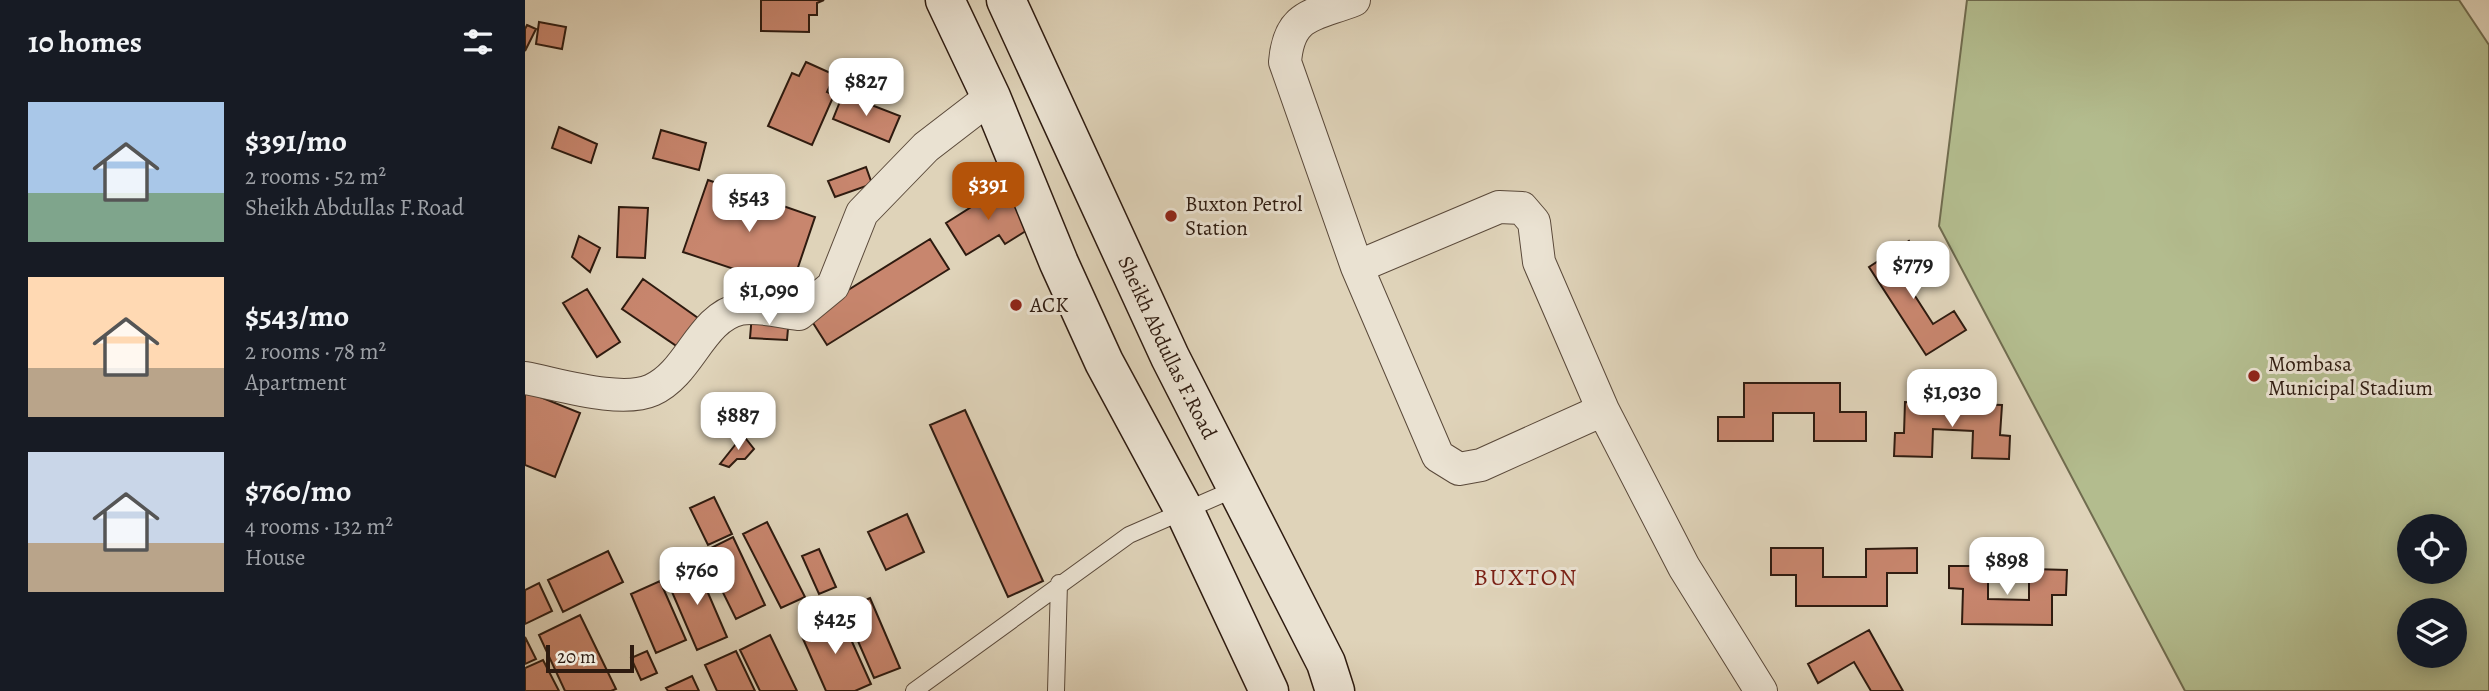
<!DOCTYPE html>
<html lang="en">
<head>
<meta charset="utf-8">
<style>
	:root { --surface:#171b24; --page:#20242c; --text:#f1f3f6; --muted:#9ea1a6; --accent:#b45309 }
	body { margin:0; font-family:Alegreya,serif; background:var(--page); color:var(--text); height:100vh; display:flex; flex-direction:column; font-size:26px; white-space:nowrap }
	* { box-sizing:border-box; margin:0 }
	p { font-size:23px; color:var(--muted) }
	.icon { flex:none; width:38px; height:38px; fill:none; stroke:currentColor; stroke-width:2; stroke-linecap:round; stroke-linejoin:round }
	.map { position:relative; flex:1; overflow:hidden }
	.sheet { display:flex; flex-direction:column; background:var(--surface); width:525px }
	.sheet>* { flex:none }
	.fabs { position:absolute; left:1872px; top:514px; display:grid; gap:14px }
	.fabs a { display:grid; place-items:center; width:70px; height:70px; border-radius:50%; background:var(--surface); box-shadow:0 4px 18px #0003; font-size:35px }
	.scale { position:absolute; left:21px; bottom:18px; width:88px; box-sizing:border-box; padding-left:7px; border:4px solid #2e1b10; border-top:0; font-size:19px; line-height:24px; white-space:nowrap; color:#2e1b10; -webkit-text-stroke:5px #eae2d2; paint-order:stroke }
	.price { position:absolute; translate:-50% -60px; padding:0 16px; border-radius:14px; background:#fff; color:#222; font-size:23px; line-height:46px; filter:drop-shadow(0 2px 4px #0008) }
	.price::after { content:''; position:absolute; left:50%; top:42px; width:21px; height:16px; margin-left:-10px; background:inherit; clip-path:polygon(0 0,100% 0,50% 100%) }
	.price.active { background:var(--accent); color:#fff }
	ul { padding:0; list-style:none }
	li { display:flex; align-items:center; gap:21px; height:175px; padding:0 28px }
	li span { display:grid; place-items:center; flex:none; width:196px; height:140px; border-radius:0px; color:#555 }
	li>.icon { margin-inline-start:auto }
	span .icon { width:84px; height:84px; fill:#fffc; stroke-width:1 }
	li b { font-size:30px }
	h2 { display:flex; justify-content:space-between; align-items:center; height:84px; padding:0 28px; font-size:30px }
	main { display:flex; flex:1; min-height:0 }
	.map>svg:first-child { display:block }
</style>
</head>
<body>
<main>
<section class="sheet">
<h2>10 homes<svg class="icon" aria-label="filters" viewBox="0 0 24 24"><path d="M4 7h16M4 17h16"/><circle cx="9" cy="7" r="2"/><circle cx="15" cy="17" r="2"/></svg></h2>
<ul>
<li><span style="background:linear-gradient(#a9c7e8 65%,#7fa58c 0)"><svg class="icon" aria-label="home" viewBox="0 0 24 24"><path d="M3 11l9-7 9 7M6 9v11h12V9"/></svg></span><div><b>$391/mo</b><p>2 rooms · 52 m²</p><p>Sheikh Abdullas F.Road</p></div></li>
<li><span style="background:linear-gradient(#ffd9b3 65%,#b9a48a 0)"><svg class="icon" aria-label="home" viewBox="0 0 24 24"><path d="M3 11l9-7 9 7M6 9v11h12V9"/></svg></span><div><b>$543/mo</b><p>2 rooms · 78 m²</p><p>Apartment</p></div></li>
<li><span style="background:linear-gradient(#c9d6e8 65%,#b9a48a 0)"><svg class="icon" aria-label="home" viewBox="0 0 24 24"><path d="M3 11l9-7 9 7M6 9v11h12V9"/></svg></span><div><b>$760/mo</b><p>4 rooms · 132 m²</p><p>House</p></div></li>
</ul>
</section>
<div class="map">
<svg width="1964" height="691" viewBox="0 0 1964 691">
	<rect width="100%" height="100%" fill="#dfd3b9"/>
	<filter id="stains"><feTurbulence type="fractalNoise" baseFrequency=".00286" numOctaves="4"/><feColorMatrix values="0 0 0 0 .2 0 0 0 0 .09 0 0 0 0 .02 0 0 0 .5 -.17"/></filter>
	<radialGradient id="worn" r=".72"><stop offset=".6" stop-color="#630" stop-opacity="0"/><stop offset="1" stop-color="#630" stop-opacity=".3"/></radialGradient>
	<path fill="#b3bc8e" stroke="#706c4f" stroke-width="2" fill-rule="evenodd" d="M1442 0H1934L1964 45V691H1660L1414 226ZM1885 527H1930V572H1885ZM1885 611H1930V656H1885Z"/>
	<path fill="#c8866e" stroke="#2e1b10" stroke-width="2" d="M236 0H299L292 3V15H284V32L236 31Z
		M14 22 41 27 37 49 11 44Z
		M2 25 11 29 0 51V29Z
		M281 62 310 75 302 92 309 95 287 145 243 126 267 73 274 76Z
		M318 94 375 116 364 142 308 119Z
		M34 127 72 144 66 163 27 148Z
		M136 130 181 143 174 170 128 158Z
		M341 167 347 184 310 197 303 181Z
		M183 180 290 217 266 288 158 252Z
		M478 187 504 229 480 244 474 235 441 255 421 223Z
		M94 207 123 208 120 258 92 257Z
		M54 236 75 248 65 272 47 257Z
		M405 239 424 269 302 345 283 315Z
		M1384 241 1395 258 1374 271 1408 324 1429 311 1441 330 1401 355 1344 267Z
		M118 279 173 318 153 347 97 309Z
		M62 289 95 342 72 357 38 303Z
		M227 314 264 317 262 340 225 338Z
		M1219 383H1315V412H1341V441H1289V413H1248V441H1193V417H1219Z
		M0 391 55 413 30 477 0 465Z
		M1380 402 1477 405 1475 435 1485 436 1484 459 1447 458 1448 431 1408 429 1407 457 1369 456 1370 433H1379Z
		M440 410 518 581 483 597 405 425Z
		M218 435 229 449 220 459H212L204 467 195 464Z
		M189 497 207 534 183 545 165 508Z
		M382 514 399 552 361 570 343 532Z
		M242 522 280 597 256 608 218 534Z
		M208 537 240 605 211 619 178 552Z
		M1246 548H1298V577H1341V549L1392 548V573H1362V606H1271V575H1246Z
		M294 549 311 587 294 594 277 556Z
		M83 551 98 582 38 612 23 580Z
		M171 565 202 637 172 650 141 578Z
		M1424 566H1463V599L1504 600V569L1542 570 1541 595H1527V625L1437 624 1438 589 1424 588Z
		M135 581 161 640 131 653 106 594Z
		M14 583 27 611 0 624V590Z
		M345 598 375 668 349 678 319 609Z
		M55 615 91 689 86 691H40L14 635Z
		M315 615 346 684 330 691H301L275 632Z
		M1344 630 1378 691H1346L1329 662 1293 683 1283 664Z
		M245 635 272 691H235L215 650Z
		M0 637 11 659 0 664Z
		M122 651 132 673 116 680 106 658Z
		M211 651 230 691H192L180 665Z
		M18 660 34 691H0V668Z
		M167 676 174 691H143L141 688Z"/>
	<g fill="none" stroke-linecap="round" stroke-linejoin="round">
		<defs>
			<path id="lane" d="M389 691 604 535 712 488
				M531 691 534 583"/>
			<path id="street" d="M829 0C788 16 764 13 760 62L832 267 913 456 934 469 956 465 1078 410 1159 567 1236 691
				M832 267 974 207 997 208 1009 222 1014 262 1078 410
				M0 378C33 384 96 404 127 390 165 373 175 318 215 309 232 305 256 312 274 314L308 286 337 213 401 147 466 97"/>
			<g id="secondary">
				<path d="M420 0 466 97 534 263 579 362 660 512 744 691"/>
				<path id="s1" d="M481 0 645 357 801 663 810 691"/>
			</g>
		</defs>
		<use href="#lane" stroke="#5a493a" stroke-width="18"/>
		<use href="#street" stroke="#5a493a" stroke-width="34"/>
		<use href="#secondary" stroke="#2e1b10" stroke-width="41"/>
		<use href="#lane" stroke="#eae2d2" stroke-width="16"/>
		<use href="#street" stroke="#eae2d2" stroke-width="32"/>
		<use href="#secondary" stroke="#eae2d2" stroke-width="38"/>
	</g>
	<g fill="#8f2418" stroke="#eae2d2" stroke-width="2.5">
		<circle cx="646" cy="216" r="7"/>
		<circle cx="491" cy="305" r="7"/>
		<circle cx="1729" cy="376" r="7"/>
	</g>
	<g text-anchor="middle" stroke-width="6" stroke-linejoin="round" paint-order="stroke">
		<g font-size="21" fill="#2e1b10" stroke="#eae2d2" text-anchor="start">
			<text x="660" y="211">Buxton Petrol<tspan x="660" dy="24">Station</tspan></text>
			<text x="505" y="312">ACK</text>
			<text x="1743" y="371">Mombasa<tspan x="1743" dy="24">Municipal Stadium</tspan></text>
		</g>
		<g font-size="21" fill="#2e1b10" stroke="#eae2d2">
			<text dy="7" stroke="none"><textPath href="#s1" startOffset="383">Sheikh Abdullas F.Road</textPath></text>
		</g>
		<g font-size="24" letter-spacing="2" fill="#7a1f14" stroke="#eae2d2">
			<text x="1001" y="585">BUXTON</text>
		</g>
	</g>
	<rect width="100%" height="100%" filter="url(#stains)"/>
	<rect width="100%" height="100%" fill="url(#worn)"/>
</svg>
<div class="fabs">
<a><svg class="icon" aria-label="locate" viewBox="0 0 24 24"><circle cx="12" cy="12" r="6"/><path d="M12 2v4M12 18v4M2 12h4M18 12h4"/></svg></a>
<a><svg class="icon" aria-label="layers" viewBox="0 0 24 24"><path d="M12 4l9 5-9 5-9-5zM3 14l9 5 9-5"/></svg></a>
</div>
<div class="scale">20 m</div>
<b class="price" style="left:341px;top:118px">$827</b>
<b class="price active" style="left:463px;top:222px">$391</b>
<b class="price" style="left:224px;top:234px">$543</b>
<b class="price" style="left:1388px;top:301px">$779</b>
<b class="price" style="left:244px;top:327px">$1,090</b>
<b class="price" style="left:1427px;top:429px">$1,030</b>
<b class="price" style="left:213px;top:452px">$887</b>
<b class="price" style="left:1482px;top:597px">$898</b>
<b class="price" style="left:172px;top:607px">$760</b>
<b class="price" style="left:310px;top:656px">$425</b>
</div>
</main>
</body>
</html>
